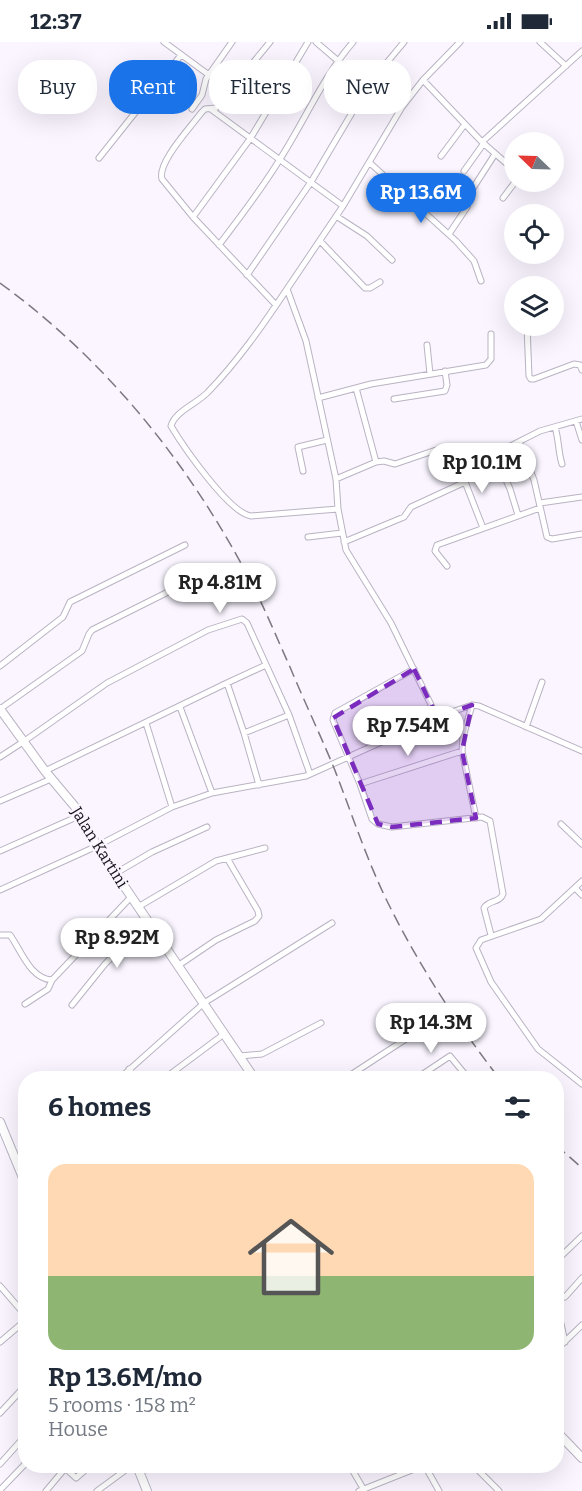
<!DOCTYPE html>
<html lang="en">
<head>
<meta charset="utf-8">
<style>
	:root { --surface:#fff; --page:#f6f6f7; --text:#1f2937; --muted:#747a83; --line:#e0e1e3; --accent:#1a73e8 }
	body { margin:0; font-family:Bitter,serif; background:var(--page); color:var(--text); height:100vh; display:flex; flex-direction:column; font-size:22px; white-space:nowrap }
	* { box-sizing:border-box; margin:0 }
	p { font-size:20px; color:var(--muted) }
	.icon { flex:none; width:33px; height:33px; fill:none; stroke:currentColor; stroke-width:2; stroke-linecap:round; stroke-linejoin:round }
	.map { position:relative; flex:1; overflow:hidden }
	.drawer { position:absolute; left:18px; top:1029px; width:546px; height:402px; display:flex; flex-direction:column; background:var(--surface); border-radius:24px; box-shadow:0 6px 24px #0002 }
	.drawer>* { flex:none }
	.hud { position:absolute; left:18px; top:18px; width:546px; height:54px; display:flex; gap:12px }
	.needle { width:39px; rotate:293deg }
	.tools { position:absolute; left:504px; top:90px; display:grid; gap:12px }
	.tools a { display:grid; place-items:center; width:60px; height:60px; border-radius:50%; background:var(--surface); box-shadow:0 6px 24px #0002; font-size:30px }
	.price { position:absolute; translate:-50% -51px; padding:0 14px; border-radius:21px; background:#fff; color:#222; font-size:20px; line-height:39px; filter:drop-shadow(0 2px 3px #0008) }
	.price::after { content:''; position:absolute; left:50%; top:36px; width:18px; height:14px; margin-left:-9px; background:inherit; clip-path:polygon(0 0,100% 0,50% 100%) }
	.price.active { background:var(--accent); color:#fff }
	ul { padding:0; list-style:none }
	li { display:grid; align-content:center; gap:12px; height:318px; padding:0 30px }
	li+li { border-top:2px solid var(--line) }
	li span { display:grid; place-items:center; height:186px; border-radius:18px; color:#555 }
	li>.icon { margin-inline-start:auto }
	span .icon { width:108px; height:108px; fill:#fffc; stroke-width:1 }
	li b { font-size:26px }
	h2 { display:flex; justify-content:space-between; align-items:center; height:72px; padding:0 30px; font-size:26px }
	.tag { padding:0 21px; border-radius:24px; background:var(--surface); box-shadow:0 6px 24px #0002; font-size:21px; line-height:54px }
	.tag.active { background:var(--accent); color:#fff }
	.status { display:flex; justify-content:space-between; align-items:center; height:42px; padding:0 30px; background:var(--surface); direction:ltr }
	.status svg { height:16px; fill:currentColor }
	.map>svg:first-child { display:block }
</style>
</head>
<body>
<div class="status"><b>12:37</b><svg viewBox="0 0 49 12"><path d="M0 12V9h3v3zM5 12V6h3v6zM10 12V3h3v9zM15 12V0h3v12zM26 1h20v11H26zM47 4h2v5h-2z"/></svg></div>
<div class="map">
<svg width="582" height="1449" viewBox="0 0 582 1449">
	<rect width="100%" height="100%" fill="#faf5ff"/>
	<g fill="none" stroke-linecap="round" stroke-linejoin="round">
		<defs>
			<path id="street" d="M164 0 209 33
				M270 0 216 66 205 67 201 71C190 86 157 121 162 137L193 175 276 263
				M316 0 337 18 402 65
				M540 0 566 24
				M423 38 482 100 514 128
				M192 67 202 53 206 37 232 0
				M212 68 343 164
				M482 100 582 9
				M441 114 465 82
				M99 116 181 13
				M370 121 456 199 474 219 481 239
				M464 129 484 101
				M503 156 515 140
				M466 157 495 112
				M336 174 367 194 392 218
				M193 175 250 97 308 0
				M449 192 467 165
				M320 199 365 246H370L380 240
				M219 203C240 175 262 147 280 117 305 78 323 35 353 0
				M247 233 311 140 369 42 404 0
				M287 247C263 283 238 319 208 350 198 361 175 369 171 384 183 404 229 471 251 474L338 467
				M527 284 529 334 531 337H534L574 322 580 323 582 328
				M427 303 430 332
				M356 346 376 420
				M318 356 371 342 486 323 491 317V292
				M394 357 445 349 447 343 445 329
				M576 379 582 398
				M555 385C559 398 558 409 562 422
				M519 400 534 438 547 495 552 497 582 492
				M495 413 510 447 518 473
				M460 427 483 486
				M303 429 298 405 327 398
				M336 437 376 420 384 419 395 422 439 407 447 409 458 426 465 427 540 389 582 377
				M540 461 582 455
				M308 495 342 491
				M344 500 404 475 411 465 465 440
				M447 524 435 509 437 503 540 466
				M0 624 63 575 70 560 185 503
				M414 627 335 671 333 678 360 742 372 777 378 782 392 785 482 775 490 779 503 852C500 861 488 858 484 866L491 893
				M227 641 266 623
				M472 663 463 695 462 709 476 776
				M180 665 212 751
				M0 667 82 609 89 592 92 588 204 532
				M437 675 391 581 346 508 338 467 336 437 306 299 287 247 343 164 402 65 423 38 460 0
				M146 681 172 765
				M526 685 542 640
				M244 691 289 673
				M0 715 23 700 107 641 208 588 242 577 247 581 289 673 310 732
				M45 729 227 641 244 691 259 743
				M360 742 462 709
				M0 759 51 737
				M561 782 582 802
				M0 809 81 773
				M116 831 152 810 207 785
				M582 839 541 877 481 898 476 906 491 940 538 1007 582 1042
				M575 846 582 853
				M0 848 97 804 172 765 212 751 306 734 437 675 472 663 479 664 582 709
				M138 865 216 819 265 806
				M0 893H10C21 908 30 937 52 938L131 855
				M179 923 216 898 255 879 259 874 258 869 227 816
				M25 962 48 947 52 938
				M72 963 105 922 148 879
				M240 1014 262 1012 321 981
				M129 1027 135 1036
				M120 1036 204 961 332 881
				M165 1036 224 992
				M346 1036 435 978
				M417 1036 450 1014 468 1036
				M556 1219 582 1194
				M0 1244 26 1274
				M556 1256 565 1255 582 1236
				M556 1259 565 1300
				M0 1300 26 1278
				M556 1308 582 1283
				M0 1371 26 1343
				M0 1422 26 1393
				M350 1424 364 1448
				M425 1424 439 1449
				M474 1424 499 1449
				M65 1426 76 1436 84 1429 86 1424
				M0 1448 26 1421
				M46 1449 67 1424
				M97 1449 131 1424
				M359 1449 422 1424"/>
			<path id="secondary" d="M0 667 45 729 76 766 97 804 254 1036
				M0 1080 26 1143
				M556 1389 582 1416
				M137 1424 147 1449"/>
		</defs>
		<use href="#street" stroke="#bab3c3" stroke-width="7"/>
		<use href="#secondary" stroke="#bab3c3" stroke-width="10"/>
		<use href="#street" stroke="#fff" stroke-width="5"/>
		<use href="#secondary" stroke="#fff" stroke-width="8"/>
		<path stroke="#7c7880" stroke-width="1.5" stroke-dasharray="12 6" stroke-linecap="butt" d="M0 241C103 316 183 414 243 525 261 557 275 592 290 625 304 659 320 692 334 726 352 772 367 819 389 863 420 925 457 982 499 1036
			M556 1103 582 1126"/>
	</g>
	<path fill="#7b2cbf" fill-opacity="0.2" stroke="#7b2cbf" stroke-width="4.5" stroke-dasharray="12 8" stroke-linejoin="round" d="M414 627 437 675 472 663 462 709 476 776 392 785 378 782 333 676Z"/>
	<g text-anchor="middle" stroke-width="5" stroke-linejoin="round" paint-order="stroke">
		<g font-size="16" fill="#141117" stroke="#faf5ff">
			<text transform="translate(100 805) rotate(58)" y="6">Jalan Kartini</text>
		</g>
	</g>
</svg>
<div class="tools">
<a><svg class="needle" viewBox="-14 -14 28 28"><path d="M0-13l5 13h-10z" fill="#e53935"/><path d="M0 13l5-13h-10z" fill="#747a83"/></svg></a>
<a><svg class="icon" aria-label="locate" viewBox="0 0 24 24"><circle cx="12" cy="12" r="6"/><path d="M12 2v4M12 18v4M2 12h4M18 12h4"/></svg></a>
<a><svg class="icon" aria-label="layers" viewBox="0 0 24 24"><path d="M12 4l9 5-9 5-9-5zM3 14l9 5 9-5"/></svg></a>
</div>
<b class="price active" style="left:421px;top:182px">Rp 13.6M</b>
<b class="price" style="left:482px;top:452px">Rp 10.1M</b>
<b class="price" style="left:220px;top:572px">Rp 4.81M</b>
<b class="price" style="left:408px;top:715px">Rp 7.54M</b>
<b class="price" style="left:117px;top:927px">Rp 8.92M</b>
<b class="price" style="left:431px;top:1012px">Rp 14.3M</b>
<div class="hud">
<a class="tag">Buy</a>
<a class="tag active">Rent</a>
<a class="tag">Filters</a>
<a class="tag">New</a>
</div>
<section class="drawer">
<h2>6 homes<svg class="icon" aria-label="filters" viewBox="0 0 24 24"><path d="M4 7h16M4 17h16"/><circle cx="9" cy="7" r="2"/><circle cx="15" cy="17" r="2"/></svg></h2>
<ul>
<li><span style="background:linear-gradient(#ffd9b3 60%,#8fb573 0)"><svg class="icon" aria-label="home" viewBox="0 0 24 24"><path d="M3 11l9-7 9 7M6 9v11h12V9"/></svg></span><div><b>Rp 13.6M/mo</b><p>5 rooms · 158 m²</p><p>House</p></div></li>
</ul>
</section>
</div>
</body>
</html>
